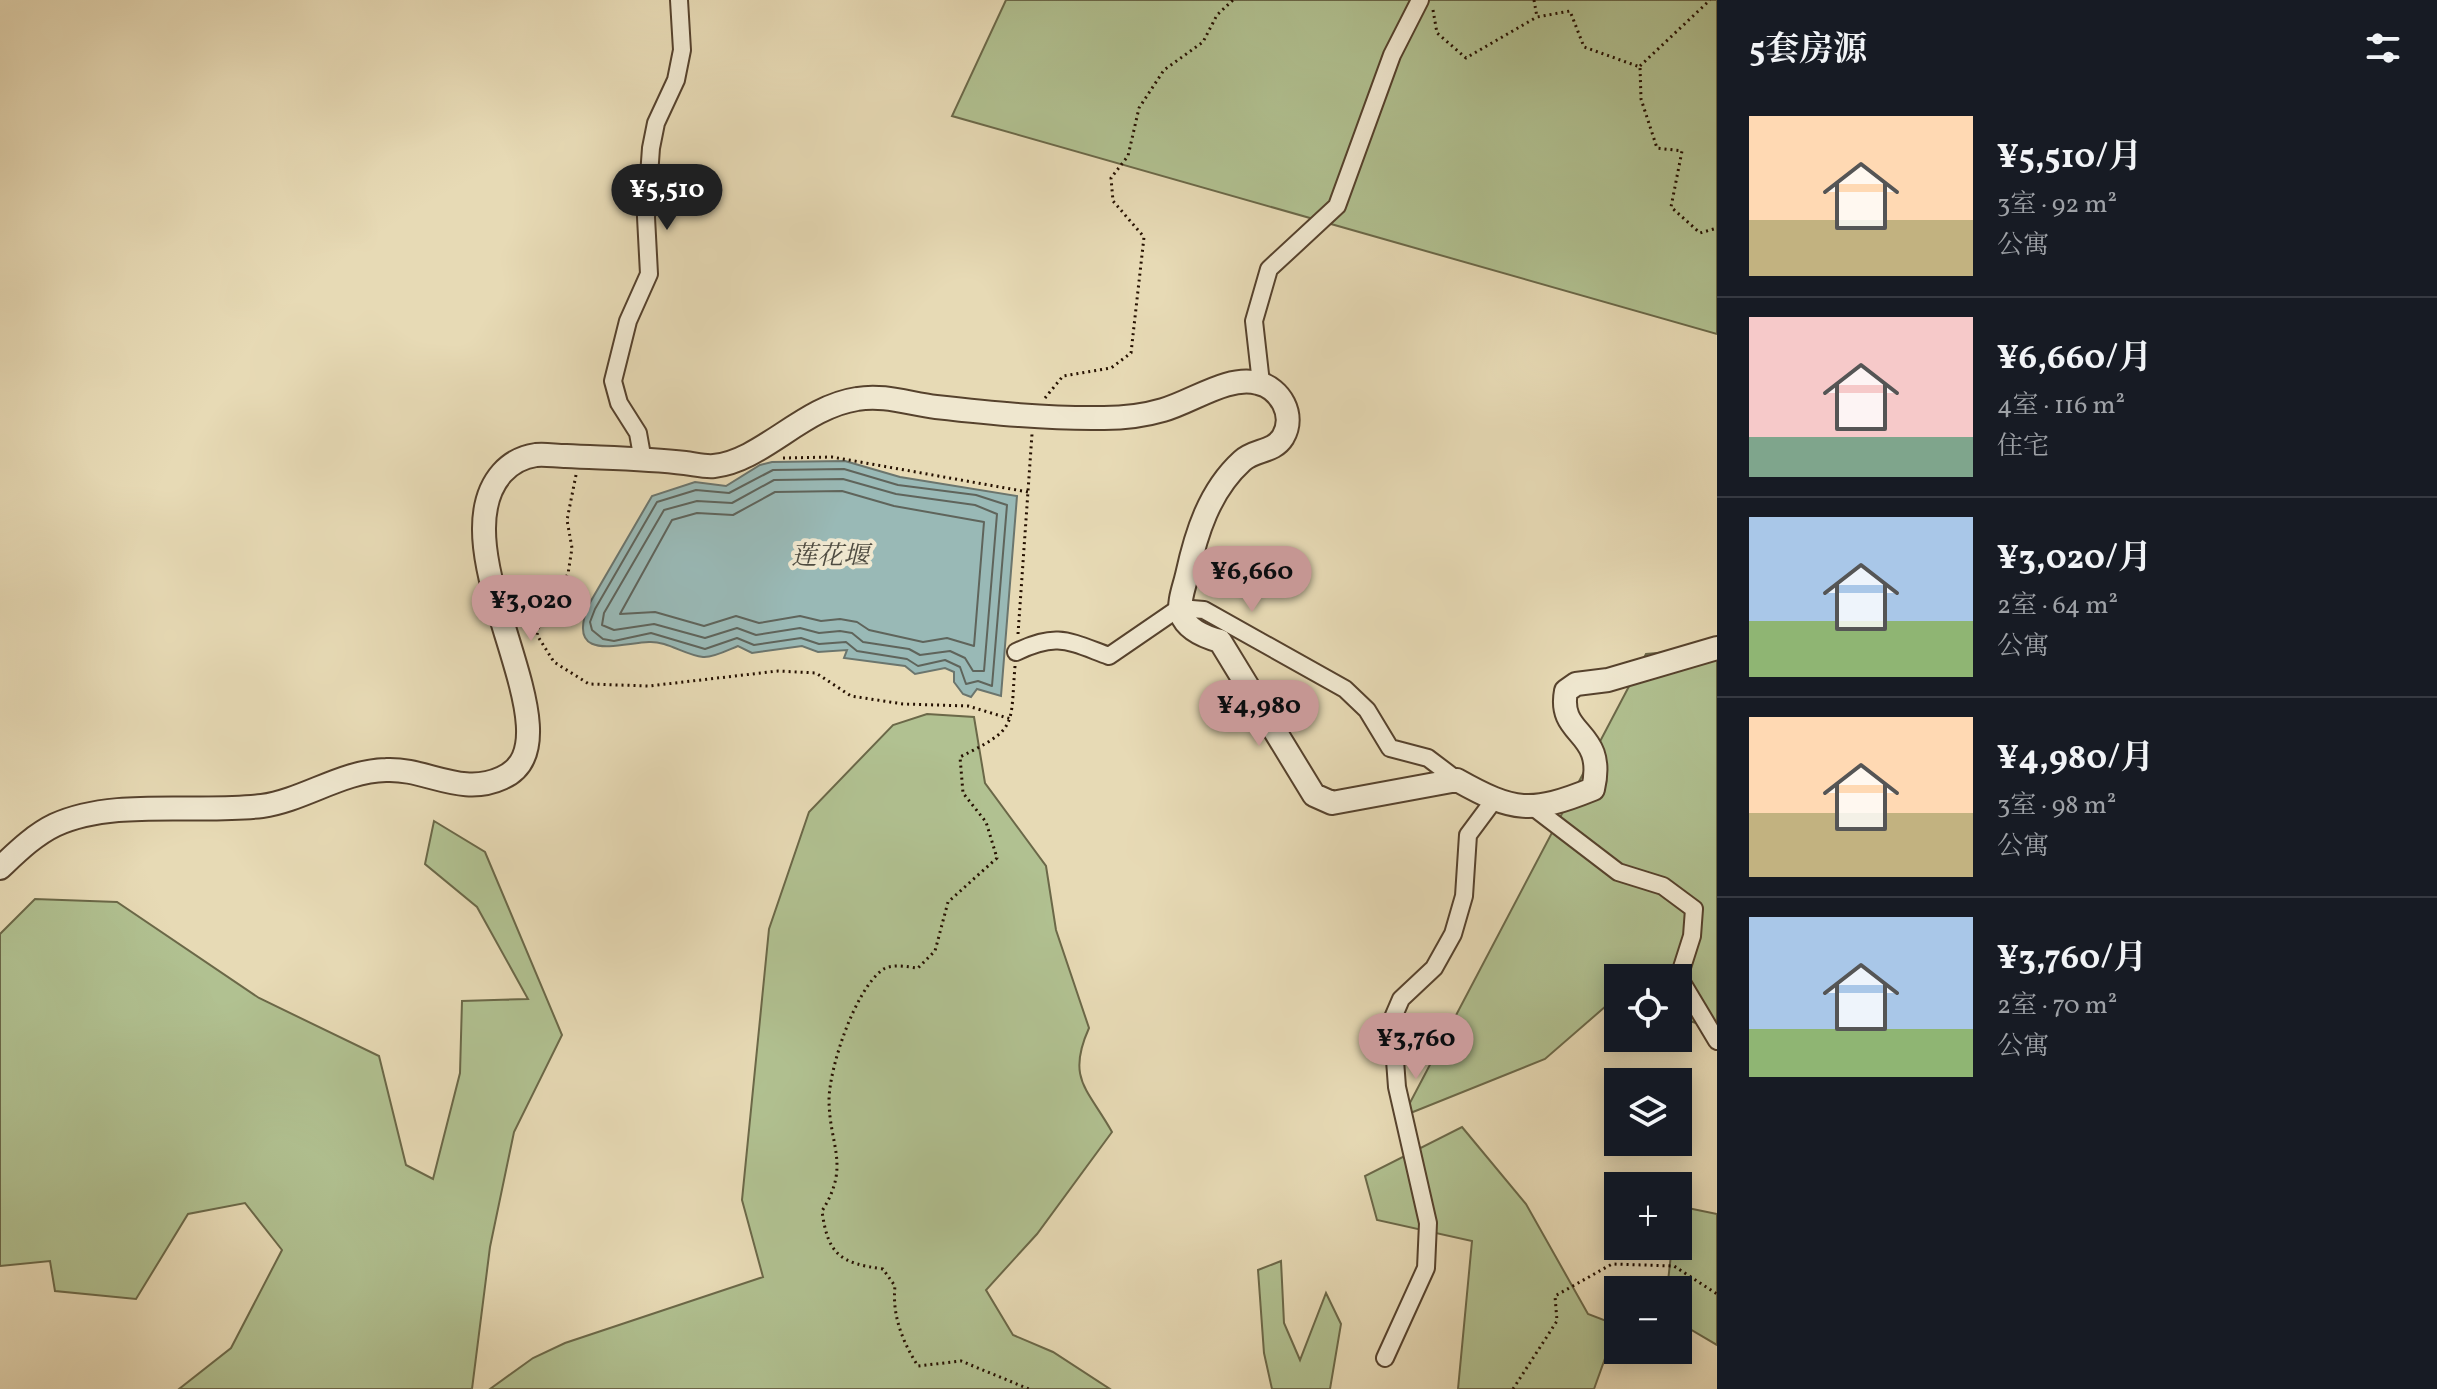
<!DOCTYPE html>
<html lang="zh">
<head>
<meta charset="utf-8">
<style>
	:root { --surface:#171b24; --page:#242831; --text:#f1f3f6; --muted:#9ea1a6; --line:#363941; --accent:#c59692 }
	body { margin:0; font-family:Vollkorn,"Noto Serif SC",serif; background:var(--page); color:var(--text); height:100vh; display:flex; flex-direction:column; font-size:30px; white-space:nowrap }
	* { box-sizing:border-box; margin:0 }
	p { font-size:26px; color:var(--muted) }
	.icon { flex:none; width:44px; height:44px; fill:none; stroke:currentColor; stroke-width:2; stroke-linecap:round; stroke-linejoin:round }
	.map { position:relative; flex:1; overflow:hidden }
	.drawer { display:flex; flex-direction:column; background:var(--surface); width:720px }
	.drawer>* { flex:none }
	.tools { position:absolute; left:1604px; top:964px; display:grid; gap:16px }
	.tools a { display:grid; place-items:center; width:88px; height:88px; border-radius:0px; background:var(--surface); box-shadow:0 4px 20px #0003; font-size:40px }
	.price { position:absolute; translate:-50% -68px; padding:0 18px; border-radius:28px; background:var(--accent); color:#111; font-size:26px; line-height:52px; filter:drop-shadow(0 2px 4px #0008) }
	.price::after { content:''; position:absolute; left:50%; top:48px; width:24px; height:18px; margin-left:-12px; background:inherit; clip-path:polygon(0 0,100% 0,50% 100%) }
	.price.current { background:#222; color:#fff }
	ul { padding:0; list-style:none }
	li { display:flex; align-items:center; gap:24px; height:200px; padding:0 32px }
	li+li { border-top:2px solid var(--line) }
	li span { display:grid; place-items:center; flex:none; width:224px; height:160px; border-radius:0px; color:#555 }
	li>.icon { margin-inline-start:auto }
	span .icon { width:96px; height:96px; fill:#fffc; stroke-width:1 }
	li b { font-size:34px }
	h2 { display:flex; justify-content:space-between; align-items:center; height:96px; padding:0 32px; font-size:34px }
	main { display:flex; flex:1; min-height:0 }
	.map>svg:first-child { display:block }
</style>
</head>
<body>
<main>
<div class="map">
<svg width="1717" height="1389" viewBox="0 0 1717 1389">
	<rect width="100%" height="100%" fill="#e7dab5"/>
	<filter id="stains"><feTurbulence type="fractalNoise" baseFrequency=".0025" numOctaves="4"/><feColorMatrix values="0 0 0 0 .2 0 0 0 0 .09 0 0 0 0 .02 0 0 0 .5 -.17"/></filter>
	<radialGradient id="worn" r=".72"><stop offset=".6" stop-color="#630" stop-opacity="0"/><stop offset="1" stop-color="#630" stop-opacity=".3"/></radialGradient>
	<path fill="#b1c191" stroke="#6b6848" stroke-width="2" d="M1006 0H1717V334L952 116Z
		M1717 648V1049L1702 1025 1678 1017V978H1618V999H1614L1545 1059 1403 1116 1646 654Z
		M927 714 974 717 985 783 1046 866 1056 930 1089 1028C1066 1079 1088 1089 1112 1132L1037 1234 986 1290 1013 1335 1053 1352 1110 1389H490L533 1358 565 1343 763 1277 742 1200 769 929 809 812 893 725Z
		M434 821 485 852 562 1035 514 1132 490 1247 472 1389H179L231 1348 282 1250 245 1203 188 1214 136 1299 55 1291 50 1261 0 1266V934L35 899 117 902 259 998 379 1056 406 1165 433 1179 460 1073 462 1001 528 999 477 907 425 864Z
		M1462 1127 1526 1204 1588 1314 1617 1325 1594 1389H1458L1472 1241 1377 1220 1365 1176Z
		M1678 1206 1717 1214V1345L1678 1322V1290H1667L1672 1246H1678Z
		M1281 1261 1284 1323 1300 1360 1326 1293 1341 1324 1330 1389H1272L1264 1353 1258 1270Z"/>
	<path fill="#99b9b6" stroke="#6b756d" stroke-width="2" d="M845 461 900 477 1017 496 1001 696 977 689 971 697 963 694 954 682V672L945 668 915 674 905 666 844 658 847 650 818 652 802 646 752 653 738 646C728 650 713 658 703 657 685 655 667 641 649 642 620 643 566 663 588 606L652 496 695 482 726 486 760 465 772 462Z"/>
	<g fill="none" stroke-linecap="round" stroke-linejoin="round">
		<path stroke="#5f645b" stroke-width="2" d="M844 469 898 485 976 495 1007 505 992 686 978 681 966 684 960 667 945 660 918 666 907 659 857 651 846 642 819 644 801 638 754 645 737 638 705 649 651 633 614 641 603 639 592 630 590 622 595 609 657 502 696 490 729 493 773 470Z
			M843 479 896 494 975 505 997 514 984 671H973L965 658 950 651 920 655 909 649 863 642 852 633 840 631 819 633 800 628 756 635 737 628 705 638 654 624 614 630 602 625 604 613 664 510 697 501 732 503 774 480Z
			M842 491 894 506 984 522 974 646 947 638 923 642 869 630 857 622 840 619 821 621 800 616 759 623 736 616 704 626 655 612 620 614 672 520 697 513 733 515 775 492Z"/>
		<defs>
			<path id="minor" d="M1261 383 1254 321 1269 269 1337 206 1392 55 1420 0
				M643 461 638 433 619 403 613 381 628 321 649 274 646 217 651 148 656 123 676 80 682 50 679 0
				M1016 652C1057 632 1068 641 1109 656L1179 608 1204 610 1345 689 1367 710 1390 748 1428 758 1457 780
				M1533 807 1618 872 1663 886 1694 909 1692 936 1678 980
				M1680 979 1717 1041
				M1621 1038 1622 1041
				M1385 1358 1426 1268 1428 1223 1397 1087 1392 1020 1401 999 1434 968 1453 934 1464 896 1468 835 1494 800"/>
			<path id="tertiary" d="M0 868C16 853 34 835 55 825 114 798 197 814 262 806 304 800 342 771 386 770 426 768 461 797 502 778 586 741 434 550 502 473 511 463 522 457 536 455 546 454 556 456 566 456 605 458 645 458 685 463 694 464 705 467 714 466 762 461 803 407 857 399 884 394 910 404 936 407 990 413 1049 419 1104 418 1123 418 1146 415 1163 410 1192 402 1228 375 1258 383 1280 388 1296 415 1283 437 1273 453 1255 449 1242 461 1209 491 1196 534 1187 575 1184 588 1178 602 1181 614 1187 630 1205 637 1220 641L1314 795 1332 803 1457 780C1514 812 1531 814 1593 789 1607 729 1557 738 1566 691L1576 684 1608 680 1717 648"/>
		</defs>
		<use href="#minor" stroke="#56422d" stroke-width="20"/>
		<use href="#tertiary" stroke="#56422d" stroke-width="26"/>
		<path stroke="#251000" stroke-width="3" stroke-dasharray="2 4" stroke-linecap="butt" d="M1534 0 1537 17 1570 11 1584 47 1640 67 1641 99 1657 148 1682 151 1671 207 1700 233 1717 228
			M1433 10 1437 33 1466 58 1537 17
			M1640 66 1710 0
			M1045 398 1063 376 1111 368 1131 353 1144 237 1113 201 1111 178 1128 156 1139 108 1164 70 1203 42 1217 15 1233 0
			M783 458 832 457 1028 492
			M576 475 567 520 572 548 568 574 542 612 537 635 554 662 589 684 649 686 778 671 816 673 851 696 903 704 968 706 1011 719
			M1018 634 1032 434
			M1015 666C1010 728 1018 728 960 757L963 793 986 822 997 858 948 902 935 951 918 968C907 967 892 963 882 970 855 991 830 1065 829 1099 829 1146 851 1165 822 1211 828 1255 840 1263 883 1269L895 1286C892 1315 902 1341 918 1366L961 1361 1029 1389
			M1513 1389 1557 1321 1555 1296 1612 1264 1674 1266 1717 1294"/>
		<use href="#minor" stroke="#efe7cf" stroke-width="16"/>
		<use href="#tertiary" stroke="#efe7cf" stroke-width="22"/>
	</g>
	<g text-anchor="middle" stroke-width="8" stroke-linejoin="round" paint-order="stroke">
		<g font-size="26" font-style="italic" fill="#4e4b40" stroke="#efe7cf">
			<text x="830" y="564">莲花堰</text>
		</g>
	</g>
	<rect width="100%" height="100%" filter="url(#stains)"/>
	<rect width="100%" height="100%" fill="url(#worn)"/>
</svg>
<div class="tools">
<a><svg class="icon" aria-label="locate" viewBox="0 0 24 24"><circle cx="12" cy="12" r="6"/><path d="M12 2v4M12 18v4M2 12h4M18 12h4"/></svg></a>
<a><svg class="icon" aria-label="layers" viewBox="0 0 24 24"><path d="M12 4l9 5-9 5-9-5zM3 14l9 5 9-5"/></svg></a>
<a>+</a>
<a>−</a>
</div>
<b class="price current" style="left:667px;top:232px">¥5,510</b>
<b class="price" style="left:1252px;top:614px">¥6,660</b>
<b class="price" style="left:531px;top:643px">¥3,020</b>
<b class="price" style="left:1259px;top:748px">¥4,980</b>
<b class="price" style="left:1416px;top:1081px">¥3,760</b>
</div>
<section class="drawer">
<h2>5套房源<svg class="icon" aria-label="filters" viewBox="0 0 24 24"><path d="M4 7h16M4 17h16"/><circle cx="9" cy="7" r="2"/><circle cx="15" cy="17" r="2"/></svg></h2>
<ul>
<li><span style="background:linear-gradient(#ffd9b3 65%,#c2b280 0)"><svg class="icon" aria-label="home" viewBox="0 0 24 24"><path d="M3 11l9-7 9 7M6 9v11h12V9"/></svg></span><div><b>¥5,510/月</b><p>3室 · 92 m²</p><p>公寓</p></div></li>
<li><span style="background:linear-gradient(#f6c9c9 75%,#7fa58c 0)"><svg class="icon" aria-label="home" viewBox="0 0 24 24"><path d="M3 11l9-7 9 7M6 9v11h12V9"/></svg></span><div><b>¥6,660/月</b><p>4室 · 116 m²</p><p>住宅</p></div></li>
<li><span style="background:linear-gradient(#a9c7e8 65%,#8fb573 0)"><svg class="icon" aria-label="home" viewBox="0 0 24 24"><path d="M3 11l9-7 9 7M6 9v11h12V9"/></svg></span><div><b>¥3,020/月</b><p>2室 · 64 m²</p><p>公寓</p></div></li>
<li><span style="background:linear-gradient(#ffd9b3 60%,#c2b280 0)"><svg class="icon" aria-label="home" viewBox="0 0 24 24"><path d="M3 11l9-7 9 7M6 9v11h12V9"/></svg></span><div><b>¥4,980/月</b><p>3室 · 98 m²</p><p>公寓</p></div></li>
<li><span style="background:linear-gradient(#a9c7e8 70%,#8fb573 0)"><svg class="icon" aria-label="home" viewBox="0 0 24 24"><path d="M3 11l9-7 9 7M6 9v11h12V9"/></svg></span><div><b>¥3,760/月</b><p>2室 · 70 m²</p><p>公寓</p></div></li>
</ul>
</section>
</main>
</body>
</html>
